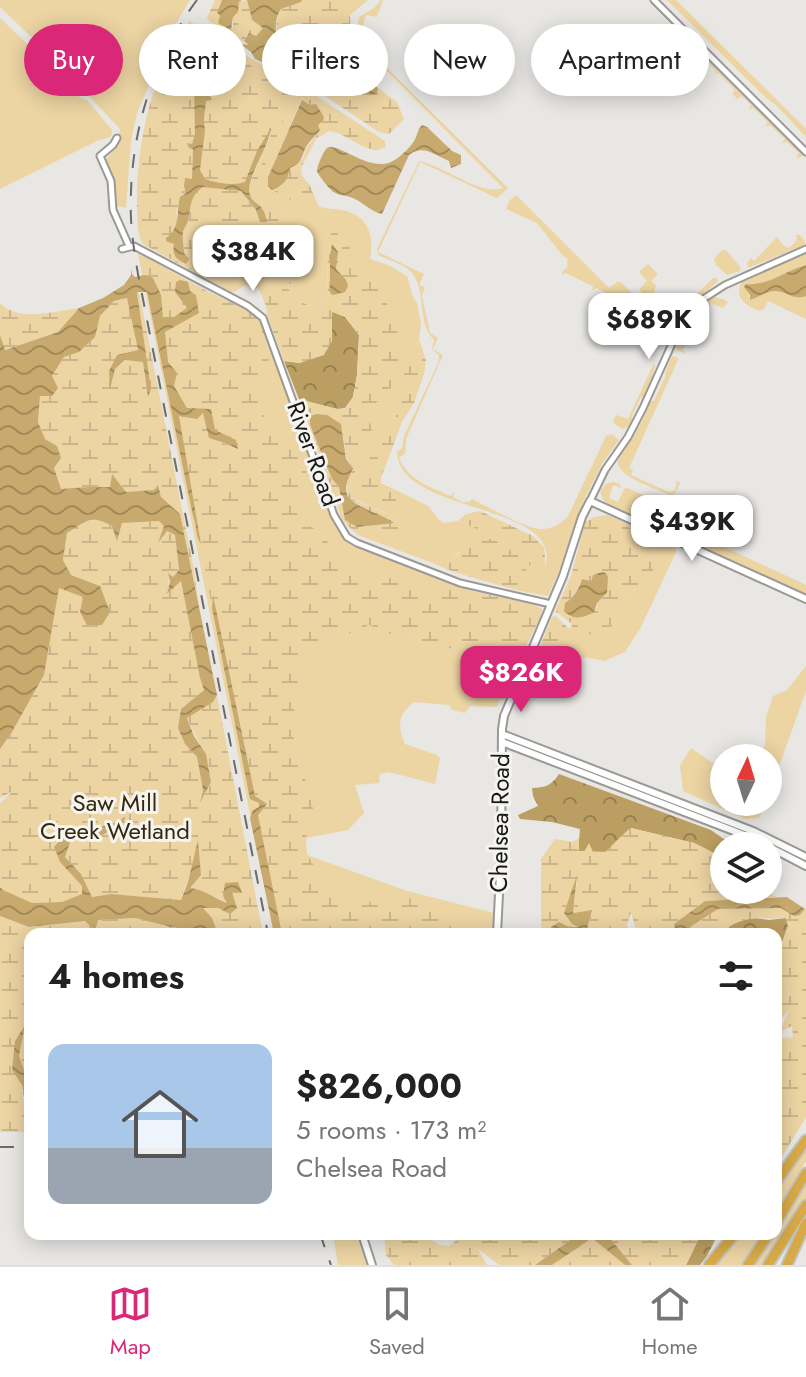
<!DOCTYPE html>
<html lang="en">
<head>
<meta charset="utf-8">
<style>
	:root { --surface:#fff; --page:#f6f6f6; --text:#222; --muted:#767676; --line:#e0e0e0; --accent:#db2777 }
	body { margin:0; font-family:Jost,sans-serif; background:var(--page); color:var(--text); height:100vh; display:flex; flex-direction:column; font-size:30px; white-space:nowrap }
	* { box-sizing:border-box; margin:0 }
	p { font-size:26px; color:var(--muted) }
	.icon { flex:none; width:44px; height:44px; fill:none; stroke:currentColor; stroke-width:2; stroke-linecap:round; stroke-linejoin:round }
	.map { position:relative; flex:1; overflow:hidden }
	.side { position:absolute; left:24px; top:928px; width:758px; height:312px; display:flex; flex-direction:column; background:var(--surface); border-radius:16px; box-shadow:0 4px 20px #0003 }
	.side>* { flex:none }
	.top-card { position:absolute; left:24px; top:24px; width:758px; height:72px; display:flex; gap:16px }
	.needle { width:52px; rotate:4deg }
	.fabs { position:absolute; left:710px; top:744px; display:grid; gap:16px }
	.fabs a { display:grid; place-items:center; width:72px; height:72px; border-radius:50%; background:var(--surface); box-shadow:0 4px 20px #0003; font-size:40px }
	.price { position:absolute; translate:-50% -68px; padding:0 18px; border-radius:16px; background:#fff; color:#222; font-size:26px; line-height:52px; filter:drop-shadow(0 2px 4px #0008) }
	.price::after { content:''; position:absolute; left:50%; top:48px; width:24px; height:18px; margin-left:-12px; background:inherit; clip-path:polygon(0 0,100% 0,50% 100%) }
	.price.selected { background:var(--accent); color:#fff }
	ul { padding:0; list-style:none }
	li { display:flex; align-items:center; gap:24px; height:200px; padding:0 24px }
	li+li { border-top:2px solid var(--line) }
	li span { display:grid; place-items:center; flex:none; width:224px; height:160px; border-radius:16px; color:#555 }
	li>.icon { margin-inline-start:auto }
	span .icon { width:96px; height:96px; fill:#fffc; stroke-width:1 }
	li b { font-size:34px }
	h2 { display:flex; justify-content:space-between; align-items:center; height:96px; padding:0 24px; font-size:34px }
	.pill { padding:0 28px; border-radius:36px; background:var(--surface); box-shadow:0 4px 20px #0003; font-size:28px; line-height:72px }
	.pill.selected { background:var(--accent); color:#fff }
	.dock { display:flex; justify-content:space-around; align-items:center; height:112px; border-top:2px solid var(--line); background:var(--surface); font-size:22px; color:var(--muted) }
	.dock a { display:grid; justify-items:center; gap:4px }
	.dock .selected { color:var(--accent) }
	.map>svg:first-child { display:block }
</style>
</head>
<body>
<div class="map">
<svg width="806" height="1265" viewBox="0 0 806 1265">
	<defs>
		<pattern id="forest-crowns" width="20" height="18" patternUnits="userSpaceOnUse" patternTransform="scale(2)"><rect width="20" height="18" fill="#bb9e62"/><path d="M2 6a3 3 0 1 1 6 0M12 15a3 3 0 1 1 6 0" fill="none" stroke="#978050"/></pattern>
		<pattern id="wetland-marsh" width="20" height="14" patternUnits="userSpaceOnUse" patternTransform="scale(2)"><rect width="20" height="14" fill="#ecd4a3"/><path d="M1 5h8M5 5V1M11 12h8M15 12V8" fill="none" stroke="#cab58c"/></pattern>
		<pattern id="water-waves" width="16" height="10" patternUnits="userSpaceOnUse" patternTransform="scale(2)"><rect width="16" height="10" fill="#c8aa6e"/><path d="M0 5q4-4 8 0t8 0" fill="none" stroke="#a28a59"/></pattern>
	</defs>
	<rect width="100%" height="100%" fill="#e8e7e4"/>
	<path fill="#ecd4a3" d="M0 0H190L173 28 137 113 131 141 126 208 117 206 115 184 106 159 116 148 120 129 87 94 65 84 46 51 0 7Z
		M381 0H383L377 17 366 15 361 32 374 37 366 47 508 188 497 198 420 162 378 252 424 274 419 285 425 287 422 296 430 333 438 338 433 349 443 355 406 439 405 454 399 457C407 480 430 487 451 496L455 491 453 497 464 503 466 501 469 502 472 499C488 507 523 527 539 529 551 530 561 524 568 516L606 436 612 434 619 440 602 464 584 500 561 567 548 596 516 590C518 579 525 573 530 563L493 539 458 553 447 567 430 562 358 535 350 528 357 530 413 528 402 520 352 498 348 489 372 429 369 420 353 409 358 405 373 404 404 361 395 339 400 324 389 310 382 287 354 275 344 261 350 249 347 237 327 254 328 295 325 304 310 306 291 297 288 285 293 281 282 210 261 196 256 187 294 94 236 64 223 87 214 89 197 66 209 40 186 28 189 21C209 32 226 44 245 55 265 68 291 74 304 94L268 177 323 216 332 209C363 210 376 229 370 259L388 265 407 276 413 297 417 303 421 323 419 340 426 360 420 354 412 356 404 374 396 404V419L356 486 391 506 402 493 428 506 438 519 444 523 458 521 536 553 545 558V567C565 502 399 515 397 452L402 448 404 436 439 361V355L432 349 434 340C417 324 427 292 412 273 405 264 388 260 378 255L377 249 419 161C443 165 481 197 503 188L361 45 358 23 359 17 374 8Z
		M667 0H676L806 129V137L776 105 765 97Z
		M0 18 42 58 59 87 88 101 112 130 111 137 97 141 0 189Z
		M688 41 803 154 800 158 796 157 799 153 787 142 782 143 785 139 770 125 765 126 768 122 753 108 748 109 751 105 742 96 737 99 732 93 735 90 718 73 714 75 716 71 701 56 697 58 699 54Z
		M516 195 609 288 617 282H621L652 313 667 323 671 330 668 337C660 343 651 338 643 334 644 312 644 315 623 305L624 301 596 288 592 291 593 286 565 273 561 276 564 269H566L568 265 567 263 568 259 563 256 537 223 506 209 509 201Z
		M796 235H800L805 241V245L750 267H748L747 263 751 258 754 261 777 237 784 246 789 248 797 240Z
		M722 250H726L741 268 740 271 727 275 716 265 714 259Z
		M806 253V265C785 271 768 286 746 284L750 300C757 298 764 293 771 291 784 288 791 301 806 296V319L768 301 764 309 759 311C745 305 732 296 743 280Z
		M138 254 247 312 265 329 338 530 349 543 477 593 390 624 399 637 421 638 439 649 480 647 518 662 507 689 505 699 499 700 498 706 495 707 470 706 465 713 452 710 449 705 414 702C398 714 397 726 405 744L437 755 440 758 435 784 389 772 380 774 379 783 355 785 364 813 348 830 306 838 307 855 407 891 494 913 492 934H274Z
		M648 264 658 274 651 281 656 285 653 297 667 311 673 314 679 312 713 278H716L718 281 695 302 685 313 677 316H670L661 310 640 291V288L647 281 639 272Z
		M715 297 723 299 728 302 723 308 711 303 707 310 703 309 683 350 686 354 677 350 676 347C685 327 694 307 715 297Z
		M672 356 679 358 673 360 678 359 683 361 678 360 629 468 633 470 631 475 671 493 675 490 677 481 680 483 675 493 671 495C658 490 619 477 618 463 618 456 623 451 627 446 637 432 644 417 651 401H654L666 375 665 374Z
		M654 363 655 367 652 375 656 371 643 398 641 397 631 418 633 419 630 426 623 429 616 425 613 421 616 415 628 419Z
		M613 482 620 484 621 488 613 485 609 498 618 502 624 489 627 488 655 500V502L669 508 666 520 806 585V595L610 505 603 500 600 491 606 484Z
		M608 515 670 543 675 546 676 552 641 627 625 652 604 661 586 657 563 668 550 691 532 685 538 674 535 660 541 644 565 647 591 634 614 625 620 597 636 589 640 552 639 534Z
		M806 666V691L768 797V758H757L765 745 766 717 773 696 787 690Z
		M691 748 713 763 724 766V802H766L759 818 745 819 683 791 680 766Z
		M806 1143V1161L776 1211V1185Z
		M806 1182V1198L762 1265H754L774 1234H776V1231Z
		M333 1234H359L370 1265H338Z
		M738 1234H762L741 1265H713Z"/>
	<path fill="url(#forest-crowns)" d="M332 311 345 317 359 335 357 375 353 397 345 408 337 409 306 401 304 412 284 361 300 363 332 341Z
		M559 774 711 830 728 842 741 846H724V858L694 843 631 828 606 852 578 851 580 829 552 822 520 819 518 815 538 806 533 796 532 788C545 788 552 785 559 774Z
		M754 918 769 920 786 918 788 926 776 959V934H724C729 922 742 921 754 918Z
		M701 1234H718L707 1256 700 1265H686Z"/>
	<path fill="url(#wetland-marsh)" fill-rule="evenodd" d="M215 0H222L218 7 220 16 233 28V17L239 2 247 0 252 20 263 28 256 36 247 35 244 41C241 40 236 41 233 39 224 34 224 26 211 23L207 18Z
		M302 0H368L350 15 351 40 323 60 377 93 378 88 397 102 404 119 389 134 379 132 274 62 276 57H280C279 39 272 26 281 9L300 2Z
		M186 27 209 40 197 66 214 89 223 87 236 64H248L291 89 294 95 256 187 261 196 282 210 293 281 288 285 291 297 310 306 325 304 328 295 327 238 334 231 347 236 350 249 345 261 355 275 382 287 389 310 400 324 395 339 405 361C397 376 389 399 373 404 365 406 360 404 353 409L369 420 372 429 348 489 352 499 402 520 414 528 404 530H357L350 528 342 520 304 412 305 401 337 409H345L353 397 357 375 359 335 345 317 332 312V341L324 355 300 363 284 361 267 314 266 306 259 289 245 285 236 291 231 292 143 244C136 232 138 220 137 207 136 147 150 77 186 27ZM195 79H203L212 100 206 101 204 119 205 132 200 170 205 179C218 183 232 186 246 182L257 151 271 131 270 137C265 150 247 180 250 194 251 200 259 205 263 209L260 222 256 210 241 191 203 186C190 195 191 207 188 221 187 225 183 229 183 233 182 239 184 246 184 253L166 238 172 234 178 222 176 212 186 193V178L192 180 193 149 192 144 195 133ZM341 424 347 459 353 468C345 489 341 496 363 507L367 526 357 527 345 520 339 487 332 479 310 425Z
		M298 84 385 141 386 147C366 157 349 133 329 131L316 139 301 168 302 176 310 186 319 207 332 209 323 216 272 190 281 187 290 168 303 159 307 147 320 131 310 105 302 100 304 94Z
		M144 255 188 282 247 310 258 318 265 329 269 359 261 392 264 417 277 441 307 459 306 480 296 519 324 534 335 558 364 576 400 579 445 595 443 585 533 604 542 609 541 616 518 662 480 647 439 649 429 654 420 638 399 637 369 625 331 641 300 662 292 731 314 812 303 847 333 899 358 904 394 897 431 900 453 921 450 934H282L258 814 267 804 255 797 212 599V608L179 416 203 413 209 438 238 448 236 440 215 430 211 409H187L173 386 165 332 199 313 187 308 174 317 163 318 161 295 145 275 142 276 141 256Z
		M139 292 194 570 200 612 180 514 161 497 158 486 155 490 126 492 112 476 110 488 88 487 61 490 54 468 57 446 45 439 38 422 40 396 64 357 79 352 94 337 100 316 114 301 128 298 138 350 117 355 111 385 115 369 126 360 143 362 148 395 137 293Z
		M0 303C20 323 54 311 79 308L58 332 4 350 0 335Z
		M420 354 426 360 424 374 414 403 402 422 381 478V483L402 493 391 506 382 505 359 496 356 486 378 442 396 419V404L404 374 412 356Z
		M480 511 533 536 544 547 545 558 536 553 458 521 466 514Z
		M608 515 639 534 640 552 650 558 654 569C645 583 635 590 620 597L614 625 591 634 565 647 541 644 552 617 556 616 568 628 572 627 571 623 555 611 571 576 585 522 594 517ZM602 572 605 596 597 603V608L565 603C574 597 578 589 582 579L591 581 593 575Z
		M99 519 112 526 117 539 122 523 159 521 164 526 161 539 167 531 175 535 179 570 173 577 169 574 168 593 181 581 200 678 204 690 181 709 185 744 197 757 203 790 201 801C222 769 199 748 187 717L213 702 217 695 263 934H218L212 918 202 907 218 908 230 914 232 891 241 892 225 883 229 903C215 898 202 889 189 888L201 875 198 843 188 882 183 892 181 900 111 894 92 897 81 874 65 857 72 837 85 833 98 838 110 831 112 826 65 835 60 862 82 886 83 894 62 902 31 903 2 890 0 887V803L13 791 0 798V749L12 732 44 675 59 587 83 597 100 586 71 575 63 560 67 533 86 521Z
		M483 539H493L531 563C525 573 518 579 516 590L454 572 430 562 447 566 467 545Z
		M630 828 694 843 724 858V890H766L776 897 705 901 674 924 676 934H637L631 912 627 925 630 934H575L586 933 592 910 573 913 577 880 564 913 582 927H551V934H541V859L555 839 573 842 579 838V851L584 852 589 843 593 852H605Z
		M781 908 800 915 806 908V1117L780 1160 776 1164V1059L778 1060 776 1054V1039L793 1037 792 1026 779 1033 789 1010 776 1025V959L788 926 786 918C765 920 736 913 724 934H688L690 927 718 909Z
		M0 916 29 927 85 921 96 930 97 920 135 918 171 927 193 930 194 934H30V1074L26 1075 19 1056 24 1028 15 1042 25 1111H30V1132H0Z
		M384 1234H421L440 1245 449 1246 465 1234H579L535 1265H499L478 1249 487 1265H394L386 1255Z
		M621 1234H701L686 1265H632L607 1236Z
		M592 1237 625 1265H552Z"/>
	<path fill="url(#water-waves)" d="M222 0H242L239 2 238 12 233 17 231 30 218 23 220 16 217 12Z
		M247 0H302L301 2 281 9C273 21 275 34 280 48L286 51 283 56 276 57 274 60 277 69 255 59 251 52 243 46 242 44 249 45 244 41 249 33 256 36 263 28 252 20Z
		M351 40 345 63 378 88 377 93 371 95 364 94 322 70 320 64 323 60Z
		M197 74 203 79 212 100 206 101 204 119 205 132 200 170 205 179C218 183 232 186 245 182L257 151 271 128C269 148 245 178 250 195 252 202 260 204 263 210 265 213 266 218 267 222H260L256 210 241 191 203 187C190 195 191 207 188 221 187 225 183 229 183 233 182 239 184 246 184 253L189 259 186 264C176 259 172 256 174 244L166 241V238C181 228 176 212 180 197L186 193 184 186 185 178 192 179 193 149 189 148 187 143 192 144 195 133 194 79Z
		M302 100 310 105 316 104 324 117 323 121 318 125 320 130C316 136 309 141 306 147 301 158 302 163 290 168 288 180 283 186 272 190L268 186V177Z
		M422 125 427 127 452 151 461 155V164L451 168 449 161C434 155 423 144 409 155L382 214C372 212 365 204 355 199 348 195 338 196 332 191 329 188 318 175 317 171 317 166 323 152 327 148 337 141 368 172 391 162 398 159 410 148 414 141 418 135 417 130 422 125Z
		M332 244 338 252 336 269 346 280 348 286 345 292 333 295 330 293V256Z
		M806 265V296C793 301 787 291 775 291 766 291 758 298 750 300V295L744 287 746 284C768 286 785 271 806 265Z
		M131 268 132 274 135 277 145 275 153 278 161 295 163 317H174L187 308 175 292 176 282 180 280 188 282 190 291 196 295 199 313 165 332 168 362 177 373 174 386 187 408 211 409 215 430 236 440 238 449 225 443 209 438 203 413 197 419 179 416 201 544C195 537 197 525 193 516L147 292H138L137 293 151 389 148 397 143 362 125 360 115 369 110 389 109 371 117 355 138 350 127 298 114 301 100 316 95 337 79 352 64 357 52 376 58 388 52 396H40L38 422 45 439 57 446 61 458 54 468 61 489 88 487H110L112 474 126 492 154 490 158 485 161 497 180 514 217 695 213 702 187 718 194 736 206 754 211 782 200 803 203 790 197 757 185 744 178 728 181 709 204 690 200 678 181 581 167 594 170 581 168 573 173 577 179 570 175 535 167 531 158 543 164 526 159 521 122 523 117 541 112 526C90 514 87 521 67 533L63 560 71 575 100 586 110 612 102 625H87L80 612 83 597 59 588 44 675 12 732 0 749V335L5 350 58 332 79 308 103 298 124 285 131 275Z
		M316 414 327 415 341 424 346 459 353 468C351 474 346 482 346 488 344 506 382 513 394 523L357 527 345 520 339 487 332 479 310 425V418Z
		M602 572 606 573 608 577 607 593 597 603 594 612C583 618 574 621 564 611L565 603C574 597 579 589 582 579L591 581 593 575Z
		M213 595 255 796 267 804 258 815 282 934H274L250 818 253 810 259 807V803L250 799 212 608Z
		M126 816 120 829 110 831 97 838 85 833 72 837 65 857 81 874 92 897 111 894 181 900 188 882 198 840 201 875 190 888C203 889 214 898 227 903L223 896 225 883 238 882 242 893 232 892 237 908 230 914 218 908H203L212 918 218 934H194L193 930 171 927 135 918 98 920 95 931 85 921 29 927 0 916V887L3 890 32 903 62 902 82 894V886L60 862 54 847 65 835 83 825C101 829 111 826 126 816Z
		M577 875 573 913 592 910 586 933 551 934V927L559 922 569 927H578L572 924 564 913Z
		M787 897 805 909 800 915 794 916 781 908 718 909 690 927 688 934H676L674 924 705 901Z
		M25 1025 19 1056 26 1075 30 1074V1111H26L22 1085 12 1070 15 1041Z
		M579 1234H621L608 1236 632 1265H625L592 1238 552 1265H535Z"/>
	<g fill="none" stroke-linecap="round" stroke-linejoin="round">
		<defs>
			<path id="minor" d="M654 0 806 152
				M117 138 113 145 100 156 111 181 113 210 129 246
				M122 249 134 246 248 306 263 318 334 515 347 537 357 543 460 583 551 604
				M590 501 605 470 628 437 643 408 680 326 697 303 725 285 806 249"/>
			<path id="tertiary" d="M502 734 753 831 806 857
				M502 742 752 838 806 866
				M497 934 501 854 502 729 504 716 563 576 582 517 590 501 806 599
				M362 1234 372 1265"/>
			<path id="motorway" d="M776 1182 806 1140
				M776 1223 806 1173
				M709 1265 735 1234
				M748 1265 769 1234
				M768 1265 806 1205
				M787 1265 806 1223"/>
		</defs>
		<use href="#minor" stroke="#9a9996" stroke-width="9"/>
		<use href="#tertiary" stroke="#9a9996" stroke-width="10"/>
		<use href="#motorway" stroke="#c3c3c3" stroke-width="13"/>
		<use href="#minor" stroke="#fff" stroke-width="5"/>
		<use href="#tertiary" stroke="#fff" stroke-width="6"/>
		<use href="#motorway" stroke="#d8aa47" stroke-width="9"/>
		<path stroke="#6b6b69" stroke-width="2" stroke-dasharray="14 14" stroke-linecap="butt" d="M197 0C150 63 128 141 131 219 132 238 135 256 138 274L268 934
			M0 1147H30
			M320 1234 331 1265"/>
	</g>
	<g text-anchor="middle" stroke-width="6" stroke-linejoin="round" paint-order="stroke">
		<g font-size="24" fill="#191918" stroke="#f6f4f1">
			<text transform="translate(313 454) rotate(70)" y="8">River Road</text>
			<text transform="translate(500 823) rotate(-89)" y="8">Chelsea Road</text>
		</g>
		<g font-size="24" fill="#35280d" stroke="#f6f4f1">
			<text x="115" y="811">Saw Mill<tspan x="115" dy="28">Creek Wetland</tspan></text>
		</g>
	</g>
</svg>
<div class="fabs">
<a><svg class="needle" viewBox="-14 -14 28 28"><path d="M0-13l5 13h-10z" fill="#e53935"/><path d="M0 13l5-13h-10z" fill="#767676"/></svg></a>
<a><svg class="icon" aria-label="layers" viewBox="0 0 24 24"><path d="M12 4l9 5-9 5-9-5zM3 14l9 5 9-5"/></svg></a>
</div>
<b class="price" style="left:253px;top:293px">$384K</b>
<b class="price" style="left:649px;top:361px">$689K</b>
<b class="price" style="left:692px;top:563px">$439K</b>
<b class="price selected" style="left:521px;top:714px">$826K</b>
<div class="top-card">
<a class="pill selected">Buy</a>
<a class="pill">Rent</a>
<a class="pill">Filters</a>
<a class="pill">New</a>
<a class="pill">Apartment</a>
</div>
<section class="side">
<h2>4 homes<svg class="icon" aria-label="filters" viewBox="0 0 24 24"><path d="M4 7h16M4 17h16"/><circle cx="9" cy="7" r="2"/><circle cx="15" cy="17" r="2"/></svg></h2>
<ul>
<li><span style="background:linear-gradient(#a9c7e8 65%,#9aa5b1 0)"><svg class="icon" aria-label="home" viewBox="0 0 24 24"><path d="M3 11l9-7 9 7M6 9v11h12V9"/></svg></span><div><b>$826,000</b><p>5 rooms · 173 m²</p><p>Chelsea Road</p></div></li>
</ul>
</section>
</div>
<nav class="dock">
<a class="selected"><svg class="icon" aria-label="map" viewBox="0 0 24 24"><path d="M3 6l6-2 6 2 6-2v14l-6 2-6-2-6 2zM9 4v14M15 6v14"/></svg>Map</a>
<a><svg class="icon" aria-label="saved" viewBox="0 0 24 24"><path d="M7 4h10v16l-5-4-5 4z"/></svg>Saved</a>
<a><svg class="icon" aria-label="home" viewBox="0 0 24 24"><path d="M3 11l9-7 9 7M6 9v11h12V9"/></svg>Home</a>
</nav>
</body>
</html>
